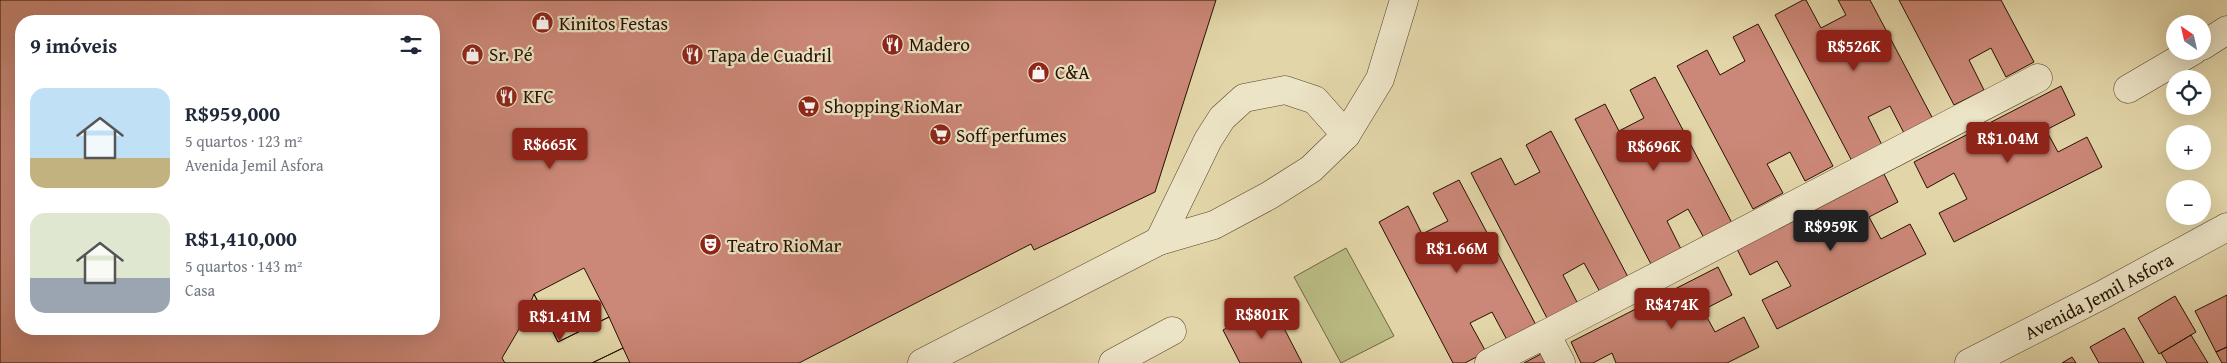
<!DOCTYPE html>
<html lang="pt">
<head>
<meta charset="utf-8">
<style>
	:root { --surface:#fff; --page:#f2f2f3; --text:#1f2937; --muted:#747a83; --accent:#8f2418 }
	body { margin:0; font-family:"Gentium Book Plus",serif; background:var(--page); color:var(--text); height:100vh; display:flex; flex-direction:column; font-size:19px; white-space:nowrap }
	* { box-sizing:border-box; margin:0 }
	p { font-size:16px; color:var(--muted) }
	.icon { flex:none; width:28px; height:28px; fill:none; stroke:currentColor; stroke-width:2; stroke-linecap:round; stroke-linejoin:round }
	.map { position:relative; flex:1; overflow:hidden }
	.drawer { position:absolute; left:15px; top:15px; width:425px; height:320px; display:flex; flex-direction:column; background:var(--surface); border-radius:20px; box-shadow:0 5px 20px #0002 }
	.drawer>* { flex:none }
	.needle { width:32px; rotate:326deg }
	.tools { position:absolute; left:2166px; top:15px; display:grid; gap:10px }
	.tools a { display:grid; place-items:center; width:45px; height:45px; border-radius:50%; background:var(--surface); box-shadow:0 5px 20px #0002; font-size:25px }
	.price { position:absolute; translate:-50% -42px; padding:0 11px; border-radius:5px; background:var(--accent); color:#fff; font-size:16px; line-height:32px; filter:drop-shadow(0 1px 2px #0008) }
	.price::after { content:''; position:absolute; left:50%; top:30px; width:15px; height:11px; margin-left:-8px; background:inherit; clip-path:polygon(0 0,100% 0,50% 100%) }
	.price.current { background:#222; color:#fff }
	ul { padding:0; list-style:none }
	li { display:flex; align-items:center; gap:15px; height:125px; padding:0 15px }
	li span { display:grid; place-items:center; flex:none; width:140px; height:100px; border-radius:15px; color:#555 }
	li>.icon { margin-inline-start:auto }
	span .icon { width:60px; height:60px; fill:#fffc; stroke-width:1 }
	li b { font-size:21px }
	h2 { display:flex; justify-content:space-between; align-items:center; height:60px; padding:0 15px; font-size:21px }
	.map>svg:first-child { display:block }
</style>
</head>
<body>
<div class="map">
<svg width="2227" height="363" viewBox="0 0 2227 363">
	<rect width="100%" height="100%" fill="#e2d5a8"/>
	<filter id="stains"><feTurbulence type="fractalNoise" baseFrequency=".004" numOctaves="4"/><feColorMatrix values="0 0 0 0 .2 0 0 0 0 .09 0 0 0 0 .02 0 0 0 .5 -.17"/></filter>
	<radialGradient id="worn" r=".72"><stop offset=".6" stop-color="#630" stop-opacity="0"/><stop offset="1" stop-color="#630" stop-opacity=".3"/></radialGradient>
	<path fill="#babb83" stroke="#706642" d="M1346 248 1394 336 1341 363 1294 277Z"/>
	<path fill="#cb8777" stroke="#261100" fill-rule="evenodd" d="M0 0H1216L1155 192 1034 250 1031 244 799 363H0ZM21 21H434V329H21Z
		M1803 0H1806L1821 28 1846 15 1838 0H1870L1933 119 1905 135 1890 106 1868 117 1883 147 1853 163 1775 15Z
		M1899 0H2001L2034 62 2006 77 1991 48 1969 60 1984 90 1954 105Z
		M1758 24 1833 166 1805 181 1790 152 1767 164 1783 193 1753 209 1677 66 1707 50 1720 75 1745 61 1733 37Z
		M1655 77 1732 223 1704 238 1688 209 1667 221 1682 251 1652 266 1575 119 1605 104 1619 131 1644 118 1630 90Z
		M2061 86 2075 115 2046 130 2058 152 2087 137 2102 167 1954 242 1939 213 1967 199 1954 173 1927 188 1914 162Z
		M1551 131 1628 277 1600 292 1584 263 1563 275 1578 304 1548 320 1471 173 1501 158 1515 185 1540 172 1526 145Z
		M1884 174 1898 202 1869 217 1881 239 1910 224 1926 254 1777 329 1762 300 1791 286 1777 261 1750 275 1737 249Z
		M1459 180 1536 325 1507 340 1492 312 1470 323 1486 352 1465 363H1453L1379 222 1408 206 1422 234 1448 221 1433 193Z
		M1718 267 1732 295 1703 310 1715 332 1744 317 1759 347 1727 363H1616L1612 353 1593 363H1581L1571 342Z
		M584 268 609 317 558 342 534 294Z
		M534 294 558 342 609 317 623 348 592 363H505L502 358 522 324Z
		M2227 295V347L2216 352 2195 311Z
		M2175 296 2196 332 2159 354 2138 318Z
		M1272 305 1302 363H1240L1223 330Z
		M2124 328 2144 363H2099L2090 347Z
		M2191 335 2208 363H2167L2161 353Z
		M2227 347V363H2222L2216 352Z
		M623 348 630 363H592Z
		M1541 354 1546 363H1524Z
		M2072 357 2076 363H2062Z"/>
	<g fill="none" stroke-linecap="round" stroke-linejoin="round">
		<defs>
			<g id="minor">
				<path d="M2202 46 2227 30"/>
				<path d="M2128 89 2193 51"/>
				<path d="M1159 241 1208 140 1222 118 1244 98 1285 90 1315 100 1346 135"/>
				<path d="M1546 334 2038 78"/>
				<path d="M922 363 1159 241 1214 225 1270 195 1311 169 1346 135 1380 79 1404 0"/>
				<path d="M1113 363 1172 331"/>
				<path d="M1489 363 1546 334 1561 363"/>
				<path id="s1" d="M1969 363 2100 296 2227 227"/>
			</g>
		</defs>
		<use href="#minor" stroke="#55422a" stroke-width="29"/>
		<use href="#minor" stroke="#ece4c6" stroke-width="28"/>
	</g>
	<defs>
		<symbol id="shop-disc" viewBox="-11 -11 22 22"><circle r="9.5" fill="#8f2418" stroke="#ece4c6"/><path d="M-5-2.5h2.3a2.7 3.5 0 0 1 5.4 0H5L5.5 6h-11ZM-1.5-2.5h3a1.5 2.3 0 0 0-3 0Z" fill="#fff"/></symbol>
		<symbol id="restaurant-disc" viewBox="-11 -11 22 22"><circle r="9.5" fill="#8f2418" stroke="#ece4c6"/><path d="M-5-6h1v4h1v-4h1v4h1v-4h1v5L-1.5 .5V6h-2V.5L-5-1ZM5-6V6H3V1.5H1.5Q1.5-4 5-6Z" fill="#fff"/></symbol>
		<symbol id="supermarket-disc" viewBox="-11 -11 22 22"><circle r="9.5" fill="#8f2418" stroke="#ece4c6"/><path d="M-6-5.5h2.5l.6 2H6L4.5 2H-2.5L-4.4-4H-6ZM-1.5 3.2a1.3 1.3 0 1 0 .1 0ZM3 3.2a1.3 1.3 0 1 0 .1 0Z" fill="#fff"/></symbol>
		<symbol id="theatre-disc" viewBox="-11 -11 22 22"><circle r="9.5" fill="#8f2418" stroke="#ece4c6"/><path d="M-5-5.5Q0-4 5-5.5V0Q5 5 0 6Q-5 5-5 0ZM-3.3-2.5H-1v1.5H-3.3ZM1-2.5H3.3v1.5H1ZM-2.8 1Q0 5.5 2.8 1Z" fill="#fff"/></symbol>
	</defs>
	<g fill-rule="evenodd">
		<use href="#shop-disc" x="530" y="10" width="25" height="25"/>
		<use href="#restaurant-disc" x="880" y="32" width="25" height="25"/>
		<use href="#shop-disc" x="460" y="42" width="25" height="25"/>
		<use href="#restaurant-disc" x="680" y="42" width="25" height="25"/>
		<use href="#shop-disc" x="1026" y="60" width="25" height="25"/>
		<use href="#restaurant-disc" x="494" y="84" width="25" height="25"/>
		<use href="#supermarket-disc" x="796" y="94" width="25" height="25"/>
		<use href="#supermarket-disc" x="928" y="122" width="25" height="25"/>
		<use href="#theatre-disc" x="698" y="232" width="25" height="25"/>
	</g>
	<g text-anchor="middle" stroke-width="4.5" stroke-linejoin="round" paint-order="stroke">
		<g font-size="19" fill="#261100" stroke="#ece4c6" text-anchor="start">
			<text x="559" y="30">Kinitos Festas</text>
			<text x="909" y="51">Madero</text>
			<text x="489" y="61">Sr. Pé</text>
			<text x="708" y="62">Tapa de Cuadril</text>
			<text x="1055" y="79">C&amp;A</text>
			<text x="523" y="103">KFC</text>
			<text x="824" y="113">Shopping RioMar</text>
			<text x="956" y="142">Soff perfumes</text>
			<text x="727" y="252">Teatro RioMar</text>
		</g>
		<g font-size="19" fill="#261100" stroke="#ece4c6">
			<text dy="7" stroke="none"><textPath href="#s1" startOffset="146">Avenida Jemil Asfora</textPath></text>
		</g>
	</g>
	<rect width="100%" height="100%" filter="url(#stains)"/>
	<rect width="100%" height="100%" fill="url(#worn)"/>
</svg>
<div class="tools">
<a><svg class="needle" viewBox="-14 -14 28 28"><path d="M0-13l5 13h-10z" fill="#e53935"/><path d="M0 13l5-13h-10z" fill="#747a83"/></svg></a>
<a><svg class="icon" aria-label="locate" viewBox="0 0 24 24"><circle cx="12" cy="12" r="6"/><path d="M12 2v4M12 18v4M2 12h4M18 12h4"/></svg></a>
<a>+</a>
<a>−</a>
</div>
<b class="price" style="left:1854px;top:72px">R$526K</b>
<b class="price" style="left:2008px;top:164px">R$1.04M</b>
<b class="price" style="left:550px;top:170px">R$665K</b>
<b class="price" style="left:1654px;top:172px">R$696K</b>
<b class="price current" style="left:1831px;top:252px">R$959K</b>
<b class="price" style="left:1457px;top:274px">R$1.66M</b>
<b class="price" style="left:1672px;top:330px">R$474K</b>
<b class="price" style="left:1262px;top:340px">R$801K</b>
<b class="price" style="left:560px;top:342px">R$1.41M</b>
<section class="drawer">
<h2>9 imóveis<svg class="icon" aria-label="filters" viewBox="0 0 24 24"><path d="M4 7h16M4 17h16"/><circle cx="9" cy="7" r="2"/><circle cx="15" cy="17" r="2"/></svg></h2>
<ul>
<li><span style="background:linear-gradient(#bfe0f5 70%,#c2b280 0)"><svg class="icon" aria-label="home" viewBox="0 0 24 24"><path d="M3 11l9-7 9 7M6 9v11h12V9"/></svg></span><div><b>R$959,000</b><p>5 quartos · 123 m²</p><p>Avenida Jemil Asfora</p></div></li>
<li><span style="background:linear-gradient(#dfe7d0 65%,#9aa5b1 0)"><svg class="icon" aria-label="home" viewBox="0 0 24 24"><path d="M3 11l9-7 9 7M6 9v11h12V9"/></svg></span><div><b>R$1,410,000</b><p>5 quartos · 143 m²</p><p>Casa</p></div></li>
</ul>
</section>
</div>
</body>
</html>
